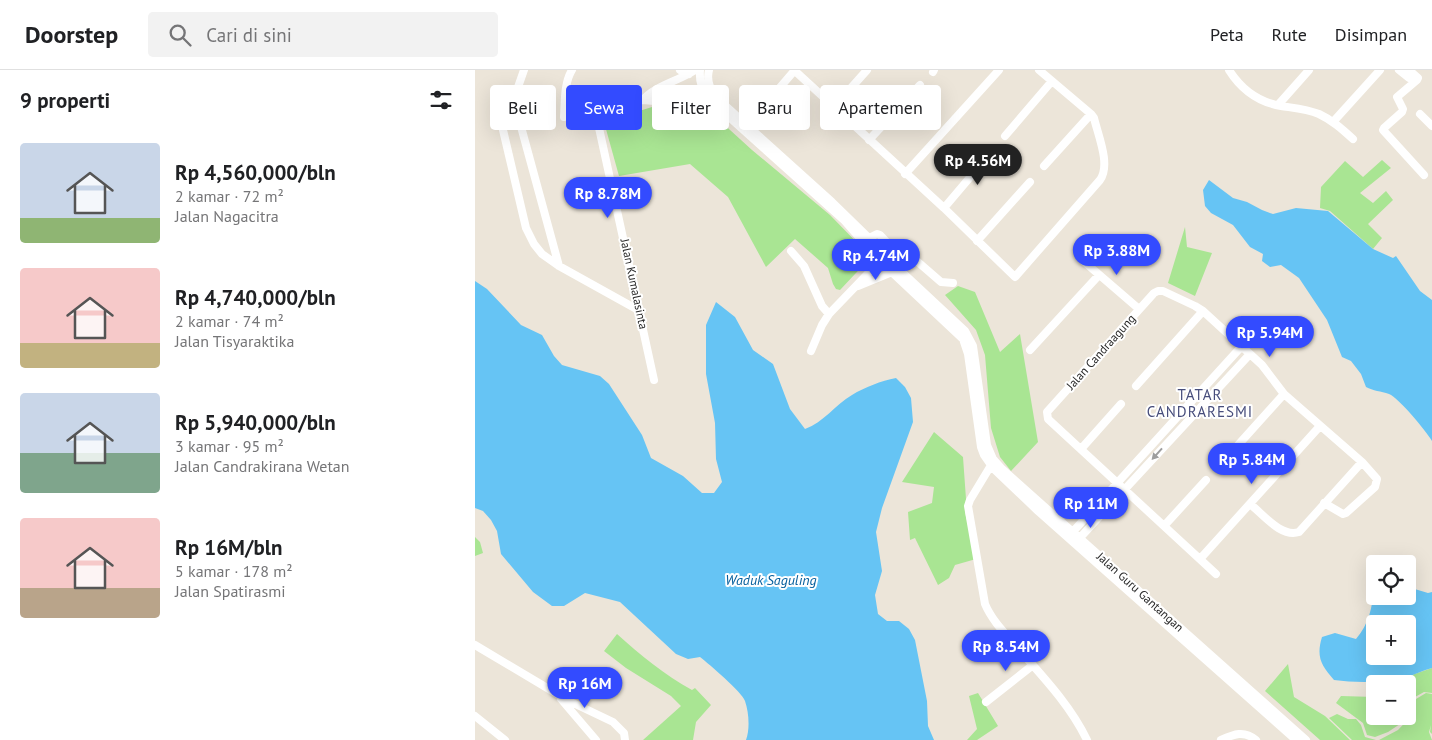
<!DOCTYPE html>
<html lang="id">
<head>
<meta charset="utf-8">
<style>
	:root { --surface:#fff; --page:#f2f2f2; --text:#202124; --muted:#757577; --line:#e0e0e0; --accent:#334bff }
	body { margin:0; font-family:"PT Sans",sans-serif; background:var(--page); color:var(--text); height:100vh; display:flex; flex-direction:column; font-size:19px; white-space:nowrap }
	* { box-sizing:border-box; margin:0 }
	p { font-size:16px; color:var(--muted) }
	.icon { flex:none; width:28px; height:28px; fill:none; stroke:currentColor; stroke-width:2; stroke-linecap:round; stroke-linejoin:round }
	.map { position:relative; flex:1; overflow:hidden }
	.panel { display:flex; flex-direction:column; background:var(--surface); width:475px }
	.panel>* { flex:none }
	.banner { position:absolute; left:15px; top:15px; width:475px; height:45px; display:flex; gap:10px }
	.controls { position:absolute; left:891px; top:485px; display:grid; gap:10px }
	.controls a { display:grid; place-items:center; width:50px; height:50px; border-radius:5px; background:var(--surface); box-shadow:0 5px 20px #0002; font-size:25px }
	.price { position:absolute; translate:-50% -42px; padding:0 11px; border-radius:18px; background:var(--accent); color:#fff; font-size:16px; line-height:32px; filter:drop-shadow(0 1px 2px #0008) }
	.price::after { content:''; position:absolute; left:50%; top:30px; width:15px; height:11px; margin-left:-8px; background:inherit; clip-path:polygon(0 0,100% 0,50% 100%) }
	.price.selected { background:#222; color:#fff }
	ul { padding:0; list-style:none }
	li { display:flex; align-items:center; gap:15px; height:125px; padding:0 20px }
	li span { display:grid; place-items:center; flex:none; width:140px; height:100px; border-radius:5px; color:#555 }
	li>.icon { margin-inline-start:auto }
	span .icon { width:60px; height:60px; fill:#fffc; stroke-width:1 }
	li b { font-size:21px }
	h2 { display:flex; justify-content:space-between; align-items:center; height:60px; padding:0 20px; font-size:21px }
	.pill { padding:0 18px; border-radius:5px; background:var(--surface); box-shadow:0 5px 20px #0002; font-size:18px; line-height:45px }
	.pill.selected { background:var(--accent); color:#fff }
	header { display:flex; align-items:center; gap:30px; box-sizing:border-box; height:70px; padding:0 25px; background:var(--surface); border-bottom:1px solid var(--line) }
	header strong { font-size:24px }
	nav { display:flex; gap:28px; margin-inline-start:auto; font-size:18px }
	.search { width:350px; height:45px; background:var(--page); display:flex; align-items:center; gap:12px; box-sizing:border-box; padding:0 18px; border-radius:5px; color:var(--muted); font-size:19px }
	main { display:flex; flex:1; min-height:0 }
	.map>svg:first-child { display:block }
</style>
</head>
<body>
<header>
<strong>Doorstep</strong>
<div class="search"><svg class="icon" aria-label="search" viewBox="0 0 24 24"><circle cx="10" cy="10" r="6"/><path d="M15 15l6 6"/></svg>Cari di sini</div>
<nav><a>Peta</a><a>Rute</a><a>Disimpan</a></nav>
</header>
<main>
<section class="panel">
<h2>9 properti<svg class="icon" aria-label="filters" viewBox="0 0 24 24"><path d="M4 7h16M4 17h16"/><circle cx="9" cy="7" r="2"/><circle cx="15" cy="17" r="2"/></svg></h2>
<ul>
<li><span style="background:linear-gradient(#c9d6e8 75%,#8fb573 0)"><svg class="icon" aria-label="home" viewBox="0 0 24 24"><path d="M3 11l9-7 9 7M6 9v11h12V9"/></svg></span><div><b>Rp 4,560,000/bln</b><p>2 kamar · 72 m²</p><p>Jalan Nagacitra</p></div></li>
<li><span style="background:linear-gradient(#f6c9c9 75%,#c2b280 0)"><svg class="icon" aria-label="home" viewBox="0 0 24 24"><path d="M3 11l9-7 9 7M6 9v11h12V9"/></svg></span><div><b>Rp 4,740,000/bln</b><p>2 kamar · 74 m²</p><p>Jalan Tisyaraktika</p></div></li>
<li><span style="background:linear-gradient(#c9d6e8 60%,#7fa58c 0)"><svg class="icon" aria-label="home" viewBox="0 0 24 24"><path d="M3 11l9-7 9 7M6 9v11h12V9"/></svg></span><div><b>Rp 5,940,000/bln</b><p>3 kamar · 95 m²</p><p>Jalan Candrakirana Wetan</p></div></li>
<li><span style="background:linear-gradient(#f6c9c9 70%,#b9a48a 0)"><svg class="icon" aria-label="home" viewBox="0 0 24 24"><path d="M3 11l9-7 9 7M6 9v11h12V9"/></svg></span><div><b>Rp 16M/bln</b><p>5 kamar · 178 m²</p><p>Jalan Spatirasmi</p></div></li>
</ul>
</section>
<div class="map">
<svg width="957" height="670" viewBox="0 0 957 670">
	<rect width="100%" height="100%" fill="#ece5d9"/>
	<path fill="#a9e593" d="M209 27 221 29 277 80 355 145 396 187 365 220 361 219 358 214 353 198 320 169 291 197 253 127 215 94 144 106 129 52Z
		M907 90 916 98 885 123 898 133 911 121 918 130 893 154 907 168 898 179 855 141 845 138 846 117 870 91 888 107Z
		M710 157 712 177 737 183 720 226 693 213Z
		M483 216 500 222 525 282 545 264 563 372 536 401 525 387 516 358 510 285 501 260 470 225Z
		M459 362 488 387 491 429 490 442 501 489 480 495 474 508 463 515 440 468 435 470 433 442 457 433 459 417 427 412Z
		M0 467 5 472 8 483 0 486Z
		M142 564C165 585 190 605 217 620L220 618 236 635 221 652 218 670H168L206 636 196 626 151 598 129 581Z
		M813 594 819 627 850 646 875 670H845L790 621Z
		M957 598V623L949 622 940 627 939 640 928 652 913 662 900 667 892 665 888 653 861 633 866 626 900 627V646H932V614H902V611L931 607Z
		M503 623 523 656 502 670H492L502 659 494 626Z
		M951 623 957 624V664L955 662 956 655 954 662 957 670H904L923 660 941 641V629Z
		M862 644 873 649H881L886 655 890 667 901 670H877L854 648Z"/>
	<path fill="#66c4f4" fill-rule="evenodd" d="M734 110 758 128 772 132 787 140 798 144 821 138 853 141 898 179 918 188 921 186 945 221 957 230V371C951 361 924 328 914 324 906 321 898 321 891 317L886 304 876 291 867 287 852 250 824 208 806 195 795 197 787 191 788 184 775 177 758 155 736 143 730 136 728 120Z
		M0 211 12 219 46 255 67 265 79 286 87 295 125 306 134 314 167 365 176 388 208 406 227 423H239L247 412 241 389 240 353 231 304V255L241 232 260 247 278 280 298 294 315 339 330 359C349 352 360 335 377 325 390 317 406 311 421 308L430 317 436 328 438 352 407 438 401 462 407 501 400 525 403 544 412 551H424L434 559 440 570 452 631 453 656 459 670H271C275 659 274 643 270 631 267 622 234 594 225 587L213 589 201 584 145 532 110 523 89 536H77L58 522 26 484 22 461 16 450 8 441 0 438Z
		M933 517 953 523 957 522V598C948 600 940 605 931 607 908 613 882 613 859 610 846 595 841 587 847 567L860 563 881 569C894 554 897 538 899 519L900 518V526H932ZM900 554H932V586H900Z"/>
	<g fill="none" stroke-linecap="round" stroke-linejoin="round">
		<path stroke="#fff" stroke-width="8" d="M49 0 28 60 51 158 59 174 67 184 84 196 165 241
			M205 0 214 4
			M225 0C224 12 227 19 234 29L370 151 405 191 488 269 493 284 506 377 509 385 518 398 563 441 821 670
			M234 0C231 12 236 21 244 30L357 132 394 168 415 191 490 261 498 276 512 375 518 389 526 398 831 670
			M319 0 469 138 540 207 625 110C636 95 623 65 619 48L616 44 564 0
			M754 0C766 19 783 32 806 36 819 38 832 39 844 44 857 50 867 59 878 69
			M924 0 934 8
			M934 0 943 8 942 10 922 27 928 39 927 42 909 58 908 60 949 105
			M458 2 459 0
			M301 22 320 0
			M168 30C179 16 204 11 220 0
			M39 31 84 196
			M803 35 834 0
			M359 37 392 0
			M945 44 957 56
			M89 47C90 31 89 13 97 0
			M858 52 905 0
			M530 66 577 11
			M394 70 445 15
			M569 96 616 44
			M430 104 524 0
			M469 138 519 79
			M394 168 402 164 405 165 419 180 436 186 466 212 478 213
			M502 171 555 112
			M316 181 329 196 347 236 354 244
			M606 189 664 239
			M383 216 417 202
			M555 280 624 205
			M336 281 347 255 354 244 405 191
			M179 310 124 58 123 48 129 42 168 30 179 31 208 19H227L231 17
			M661 316 728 241
			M606 379 646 334
			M518 392 495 430 493 436 510 534C518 553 534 567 547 583 571 610 596 637 612 670
			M746 394 809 324
			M775 434C788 444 806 468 824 462L887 392
			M689 456 731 410
			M594 466 766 277
			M601 472 775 284
			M725 489 845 356
			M741 504 573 349 572 342 679 223 683 221H688L720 236 728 241 787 295 809 324 887 392 902 409 900 417 871 443 868 444 849 433
			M0 575 94 631 138 652 149 663 150 670
			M86 629 121 670
			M511 632 558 595
			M0 646 30 670
			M746 670C759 664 769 660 781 670"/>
	</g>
	<defs><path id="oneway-solid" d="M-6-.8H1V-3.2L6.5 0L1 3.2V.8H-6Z" transform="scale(1.25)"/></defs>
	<use fill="#9e9e9e" href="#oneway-solid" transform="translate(682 384) rotate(132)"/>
	<g text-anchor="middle" stroke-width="4" stroke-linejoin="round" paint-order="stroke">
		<g font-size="12" fill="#282828" stroke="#fff">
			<text transform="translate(159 214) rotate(78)" y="4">Jalan Kumalasinta</text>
			<text transform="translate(626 282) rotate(-48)" y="4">Jalan Candraagung</text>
			<text transform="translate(665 522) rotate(42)" y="4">Jalan Guru Gantangan</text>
		</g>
		<g font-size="14" font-style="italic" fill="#07609e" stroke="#fff">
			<text x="296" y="515">Waduk Saguling</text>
		</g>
		<g font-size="15" letter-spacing="1" fill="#474d7b" stroke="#fff">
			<text x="725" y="330">TATAR<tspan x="725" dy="17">CANDRARESMI</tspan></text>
		</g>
	</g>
</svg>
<div class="controls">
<a><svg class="icon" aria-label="locate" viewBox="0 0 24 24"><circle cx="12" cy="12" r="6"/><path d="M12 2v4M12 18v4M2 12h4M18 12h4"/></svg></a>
<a>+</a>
<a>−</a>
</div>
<b class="price selected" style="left:503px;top:116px">Rp 4.56M</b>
<b class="price" style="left:133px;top:149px">Rp 8.78M</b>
<b class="price" style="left:642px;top:206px">Rp 3.88M</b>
<b class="price" style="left:401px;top:211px">Rp 4.74M</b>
<b class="price" style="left:795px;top:288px">Rp 5.94M</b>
<b class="price" style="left:777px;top:415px">Rp 5.84M</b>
<b class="price" style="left:616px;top:459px">Rp 11M</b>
<b class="price" style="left:531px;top:602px">Rp 8.54M</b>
<b class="price" style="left:110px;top:639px">Rp 16M</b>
<div class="banner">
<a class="pill">Beli</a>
<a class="pill selected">Sewa</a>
<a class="pill">Filter</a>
<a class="pill">Baru</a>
<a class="pill">Apartemen</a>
</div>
</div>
</main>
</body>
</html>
